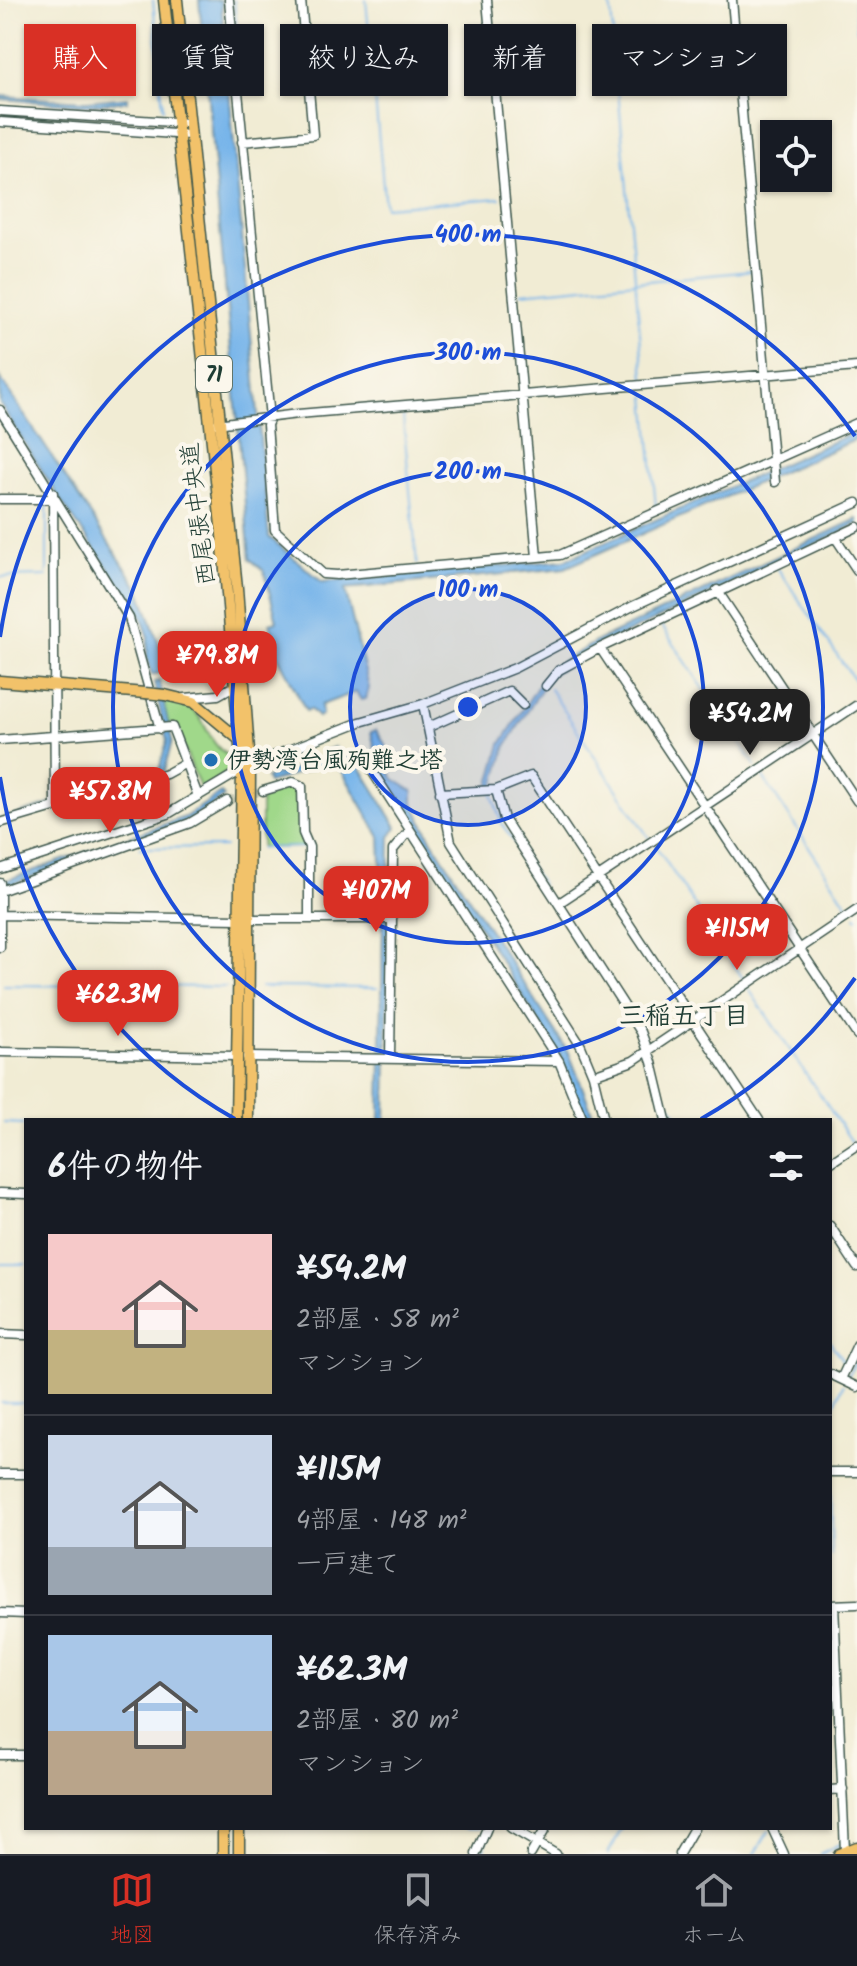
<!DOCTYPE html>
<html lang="ja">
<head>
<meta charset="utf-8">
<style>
	:root { --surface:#171b24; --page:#242831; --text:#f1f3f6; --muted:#9ea1a6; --line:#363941; --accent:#d93025 }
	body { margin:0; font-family:Kalam,"Klee One",sans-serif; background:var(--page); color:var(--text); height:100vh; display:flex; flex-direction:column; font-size:30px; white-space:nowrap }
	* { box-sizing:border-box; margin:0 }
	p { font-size:26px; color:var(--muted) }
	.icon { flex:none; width:44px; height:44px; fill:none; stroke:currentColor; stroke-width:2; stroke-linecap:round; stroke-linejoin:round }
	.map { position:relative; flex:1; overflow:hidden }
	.details { position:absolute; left:24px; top:1118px; width:808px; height:712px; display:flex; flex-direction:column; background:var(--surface); border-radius:0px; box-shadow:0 2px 6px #0004 }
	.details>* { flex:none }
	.guide { position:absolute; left:24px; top:24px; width:810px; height:72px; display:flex; gap:16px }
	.buttons { position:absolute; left:760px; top:120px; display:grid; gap:16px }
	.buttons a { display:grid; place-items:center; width:72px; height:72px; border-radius:0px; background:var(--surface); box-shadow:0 2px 6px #0004; font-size:40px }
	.price { position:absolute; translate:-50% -68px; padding:0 18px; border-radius:16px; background:var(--accent); color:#fff; font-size:26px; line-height:52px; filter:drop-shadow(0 2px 4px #0008) }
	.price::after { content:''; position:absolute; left:50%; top:48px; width:24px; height:18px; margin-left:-12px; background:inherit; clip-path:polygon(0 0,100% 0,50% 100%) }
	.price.active { background:#222; color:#fff }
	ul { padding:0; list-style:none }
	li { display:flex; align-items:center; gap:24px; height:200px; padding:0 24px }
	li+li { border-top:2px solid var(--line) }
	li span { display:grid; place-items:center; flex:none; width:224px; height:160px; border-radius:0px; color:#555 }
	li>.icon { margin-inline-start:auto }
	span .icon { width:96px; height:96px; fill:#fffc; stroke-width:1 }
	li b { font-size:34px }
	h2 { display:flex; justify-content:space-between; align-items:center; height:96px; padding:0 24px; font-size:34px }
	.tag { padding:0 28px; border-radius:0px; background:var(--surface); box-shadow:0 2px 6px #0004; font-size:28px; line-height:72px }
	.tag.active { background:var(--accent); color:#fff }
	.dock { display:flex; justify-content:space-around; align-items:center; height:112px; border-top:2px solid var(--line); background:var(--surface); font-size:22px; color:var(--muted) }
	.dock a { display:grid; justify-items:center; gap:4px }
	.dock .active { color:var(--accent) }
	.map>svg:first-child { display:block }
</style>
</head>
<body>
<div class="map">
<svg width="857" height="1854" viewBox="0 0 857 1854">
	<rect width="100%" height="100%" fill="#fbf7ec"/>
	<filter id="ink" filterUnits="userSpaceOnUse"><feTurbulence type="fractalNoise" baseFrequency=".0125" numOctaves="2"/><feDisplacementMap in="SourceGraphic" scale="16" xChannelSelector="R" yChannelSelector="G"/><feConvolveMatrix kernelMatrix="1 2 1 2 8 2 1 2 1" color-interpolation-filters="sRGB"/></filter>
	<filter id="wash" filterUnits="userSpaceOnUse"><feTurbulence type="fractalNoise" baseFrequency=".006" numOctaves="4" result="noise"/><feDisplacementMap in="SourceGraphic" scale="32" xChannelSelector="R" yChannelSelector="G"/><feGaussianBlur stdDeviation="1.8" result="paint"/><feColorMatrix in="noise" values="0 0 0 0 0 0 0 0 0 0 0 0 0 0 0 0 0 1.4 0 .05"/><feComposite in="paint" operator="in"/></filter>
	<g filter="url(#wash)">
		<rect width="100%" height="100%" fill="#f1ecd4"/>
		<path fill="#a0d88a" stroke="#608a5f" stroke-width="2" d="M163 701C214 706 195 732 229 757L230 770 201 790 175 725 167 723Z
			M286 787 298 788 300 793 305 847 261 848V795Z"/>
		<path fill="#78b5ea" stroke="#4c798f" stroke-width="2" d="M199 0H221L269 537 322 582 565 560 857 431V439L565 568 345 589 369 688 366 699 361 700 356 692 321 705 322 715 318 717 310 709 306 711 278 656 270 623 277 621 264 571 250 559Z
			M0 96 86 101 128 97V101L88 105 0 99Z
			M0 378 140 590 168 670 152 675 147 656 148 635 140 613 63 504 0 404Z
			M857 519V524L599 646 550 675 506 746 494 787 489 788 501 744 548 670 599 640Z
			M159 681 172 741 164 771 0 820 159 770 167 741 154 682Z
			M376 730 388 749 383 761 394 779 413 791V803L432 841 569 1053 595 1120H586L561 1057 380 768 371 732Z
			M335 747 339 755 357 762 397 827 390 837 386 1120H380L383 914 380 837 342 771 328 763 268 783 266 778 328 758 327 750Z
			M221 793 224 797 186 822 0 888 4 881 185 817Z"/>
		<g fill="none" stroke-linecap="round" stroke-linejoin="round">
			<path stroke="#78b5ea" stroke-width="2" d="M153 0 163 108
				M234 0 239 57
				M366 0 385 207 500 198
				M610 0 644 378
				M854 0 857 31
				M521 293 752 271
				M646 396 656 508
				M403 417 417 564
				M47 505V572
				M778 569 857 684
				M0 577 47 576
				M661 625 756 767
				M550 689 649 838
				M761 774 850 909
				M492 794 502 824 542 885
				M655 845 744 980
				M140 848 225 847
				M260 848 305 847
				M856 916 857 918
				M4 985 226 987
				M261 987 377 988
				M748 988 852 1142
				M666 1100 682 1120
				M4 1123 26 1124
				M2 1264H26
				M830 1342 843 1361
				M847 1378 857 1357
				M1 1403H26
				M830 1413 843 1385
				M830 1490 832 1556
				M465 1828H479
				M482 1854 491 1830
				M608 1854 622 1828
				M755 1854 769 1831
				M820 1854 840 1844"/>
		</g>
	</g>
	<g filter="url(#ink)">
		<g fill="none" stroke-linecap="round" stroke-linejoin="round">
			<path stroke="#c7c9b4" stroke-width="8" stroke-dasharray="8 4" stroke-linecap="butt" d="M227 801 263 791"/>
			<defs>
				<path id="minor" d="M229 0 270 418 267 425 275 530 323 574 337 575 560 555 857 423
					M487 0 537 557
					M732 0 775 482
					M0 111 188 123
					M0 122 189 135
					M242 142 313 135 301 0
					M0 410 129 618 160 729
					M216 424 298 414 857 367
					M53 493 55 806
					M0 499H53
					M835 537 857 570
					M717 590 857 801
					M600 648 857 1035
					M546 686 559 670 600 648 857 527
					M185 698 218 695 234 686
					M423 704 451 842 581 1046 593 1075 604 1120
					M431 726 509 691 523 705
					M0 740 172 727 198 796
					M365 760 559 1061 583 1120
					M496 790 504 819 641 1032 652 1062 666 1120
					M263 791 293 782 302 786 303 833 309 847V918
					M440 793 496 790 531 776 759 1120
					M0 823 166 774 184 764
					M0 869 168 814 250 765 360 722 423 704 515 668 631 607 857 503
					M0 883V947
					M0 891 190 823 227 801
					M559 903 857 705
					M0 915 238 919
					M250 919H392
					M0 1052 236 1056
					M247 1057 559 1061
					M390 1058 393 850 410 830
					M593 1075 633 1061 857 910
					M830 1163 857 1145
					M0 1193 26 1194
					M830 1226 857 1267
					M0 1334 26 1335
					M830 1374 857 1387
					M841 1379 857 1345
					M830 1472H857
					M0 1474H26
					M830 1605 857 1604
					M834 1605 845 1851
					M0 1613 26 1614
					M0 1755H26
					M830 1790 843 1789
					M511 1828 556 1854
					M772 1828 784 1854
					M476 1854 487 1828
					M531 1854 546 1828
					M679 1854 694 1828"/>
				<path id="major" d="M164 0 222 535 242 770 236 1120
					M177 0 237 588 250 765 248 1120
					M0 681 145 693
					M165 695 194 702 241 741
					M223 1854V1828
					M239 1854V1828
					M839 1854 857 1847"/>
			</defs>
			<use href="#minor" stroke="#3e574c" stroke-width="11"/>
			<use href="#major" stroke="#3e574c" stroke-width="13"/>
			<use href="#minor" stroke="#fff" stroke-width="8"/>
			<use href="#major" stroke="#f2c26a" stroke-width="10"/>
			<defs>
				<path id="major-bridge" d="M145 693 165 695"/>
			</defs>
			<use href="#major-bridge" stroke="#3e574c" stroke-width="13" stroke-linecap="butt"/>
			<use href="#major-bridge" stroke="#f2c26a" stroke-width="10"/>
		</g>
	</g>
	<circle cx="468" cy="707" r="118" fill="#1d4ed8" fill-opacity=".12"/>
	<g fill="none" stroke="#1d4ed8" stroke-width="4">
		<circle cx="468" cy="707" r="118"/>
		<circle cx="468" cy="707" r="236"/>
		<circle cx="468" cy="707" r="355"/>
		<path d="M855 978A473 473 0 0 1 701 1119M235 1119A473 473 0 0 1 0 777M0 637A473 473 0 0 1 855 436"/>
	</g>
	<circle fill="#1f6fb2" stroke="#fbf7ec" stroke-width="3" cx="211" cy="760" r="8"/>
	<g text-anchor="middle" stroke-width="8" stroke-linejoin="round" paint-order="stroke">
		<rect fill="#fbf7ec" stroke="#61756b" stroke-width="2" x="196" y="356" width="36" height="36" rx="6"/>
		<g font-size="22" font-weight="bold" fill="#1f3d34">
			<text x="214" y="382">71</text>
		</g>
		<g font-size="24" fill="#1f3d34" stroke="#fbf7ec">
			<text transform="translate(198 514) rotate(-97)" y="8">西尾張中央道</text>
		</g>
		<g font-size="24" font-weight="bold" fill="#1f3d34" stroke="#fbf7ec" text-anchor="start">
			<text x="227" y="768">伊勢湾台風殉難之塔</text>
		</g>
		<g font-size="26" font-weight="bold" fill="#1f3d34" stroke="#fbf7ec">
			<text x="684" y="1024">三稲五丁目</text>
		</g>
	</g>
	<circle cx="468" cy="707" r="12" fill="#1d4ed8" stroke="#fbf7ec" stroke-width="4"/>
	<g font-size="24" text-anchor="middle" font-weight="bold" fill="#1d4ed8" stroke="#fbf7ec" stroke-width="8" stroke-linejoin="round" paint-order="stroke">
		<text x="468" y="242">400 m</text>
		<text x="468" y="360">300 m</text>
		<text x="468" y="479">200 m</text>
		<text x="468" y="597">100 m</text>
	</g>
</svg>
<div class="buttons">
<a><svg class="icon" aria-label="locate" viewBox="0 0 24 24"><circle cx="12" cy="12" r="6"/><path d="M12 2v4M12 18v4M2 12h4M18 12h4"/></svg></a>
</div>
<b class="price" style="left:217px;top:699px">¥79.8M</b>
<b class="price active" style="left:750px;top:757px">¥54.2M</b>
<b class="price" style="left:110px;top:835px">¥57.8M</b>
<b class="price" style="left:376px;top:934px">¥107M</b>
<b class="price" style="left:737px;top:972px">¥115M</b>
<b class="price" style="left:118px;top:1038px">¥62.3M</b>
<div class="guide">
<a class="tag active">購入</a>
<a class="tag">賃貸</a>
<a class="tag">絞り込み</a>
<a class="tag">新着</a>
<a class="tag">マンション</a>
</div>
<section class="details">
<h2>6件の物件<svg class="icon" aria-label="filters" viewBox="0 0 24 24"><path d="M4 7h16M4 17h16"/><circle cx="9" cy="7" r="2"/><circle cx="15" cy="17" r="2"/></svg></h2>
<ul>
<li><span style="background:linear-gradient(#f6c9c9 60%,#c2b280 0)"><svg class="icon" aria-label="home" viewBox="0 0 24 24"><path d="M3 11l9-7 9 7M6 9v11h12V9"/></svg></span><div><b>¥54.2M</b><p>2部屋 · 58 m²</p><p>マンション</p></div></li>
<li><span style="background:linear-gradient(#c9d6e8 70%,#9aa5b1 0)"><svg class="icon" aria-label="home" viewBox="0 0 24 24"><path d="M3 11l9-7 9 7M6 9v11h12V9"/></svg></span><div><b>¥115M</b><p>4部屋 · 148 m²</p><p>一戸建て</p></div></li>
<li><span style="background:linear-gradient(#a9c7e8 60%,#b9a48a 0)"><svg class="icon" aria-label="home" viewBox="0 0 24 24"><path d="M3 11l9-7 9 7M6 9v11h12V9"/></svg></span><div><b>¥62.3M</b><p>2部屋 · 80 m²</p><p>マンション</p></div></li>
</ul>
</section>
</div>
<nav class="dock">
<a class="active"><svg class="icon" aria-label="map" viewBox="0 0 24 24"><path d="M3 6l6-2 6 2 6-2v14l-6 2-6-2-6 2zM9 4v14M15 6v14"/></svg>地図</a>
<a><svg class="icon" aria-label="saved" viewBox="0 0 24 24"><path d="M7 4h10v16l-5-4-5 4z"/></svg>保存済み</a>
<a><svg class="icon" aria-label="home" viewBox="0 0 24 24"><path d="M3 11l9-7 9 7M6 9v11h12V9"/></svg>ホーム</a>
</nav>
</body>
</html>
